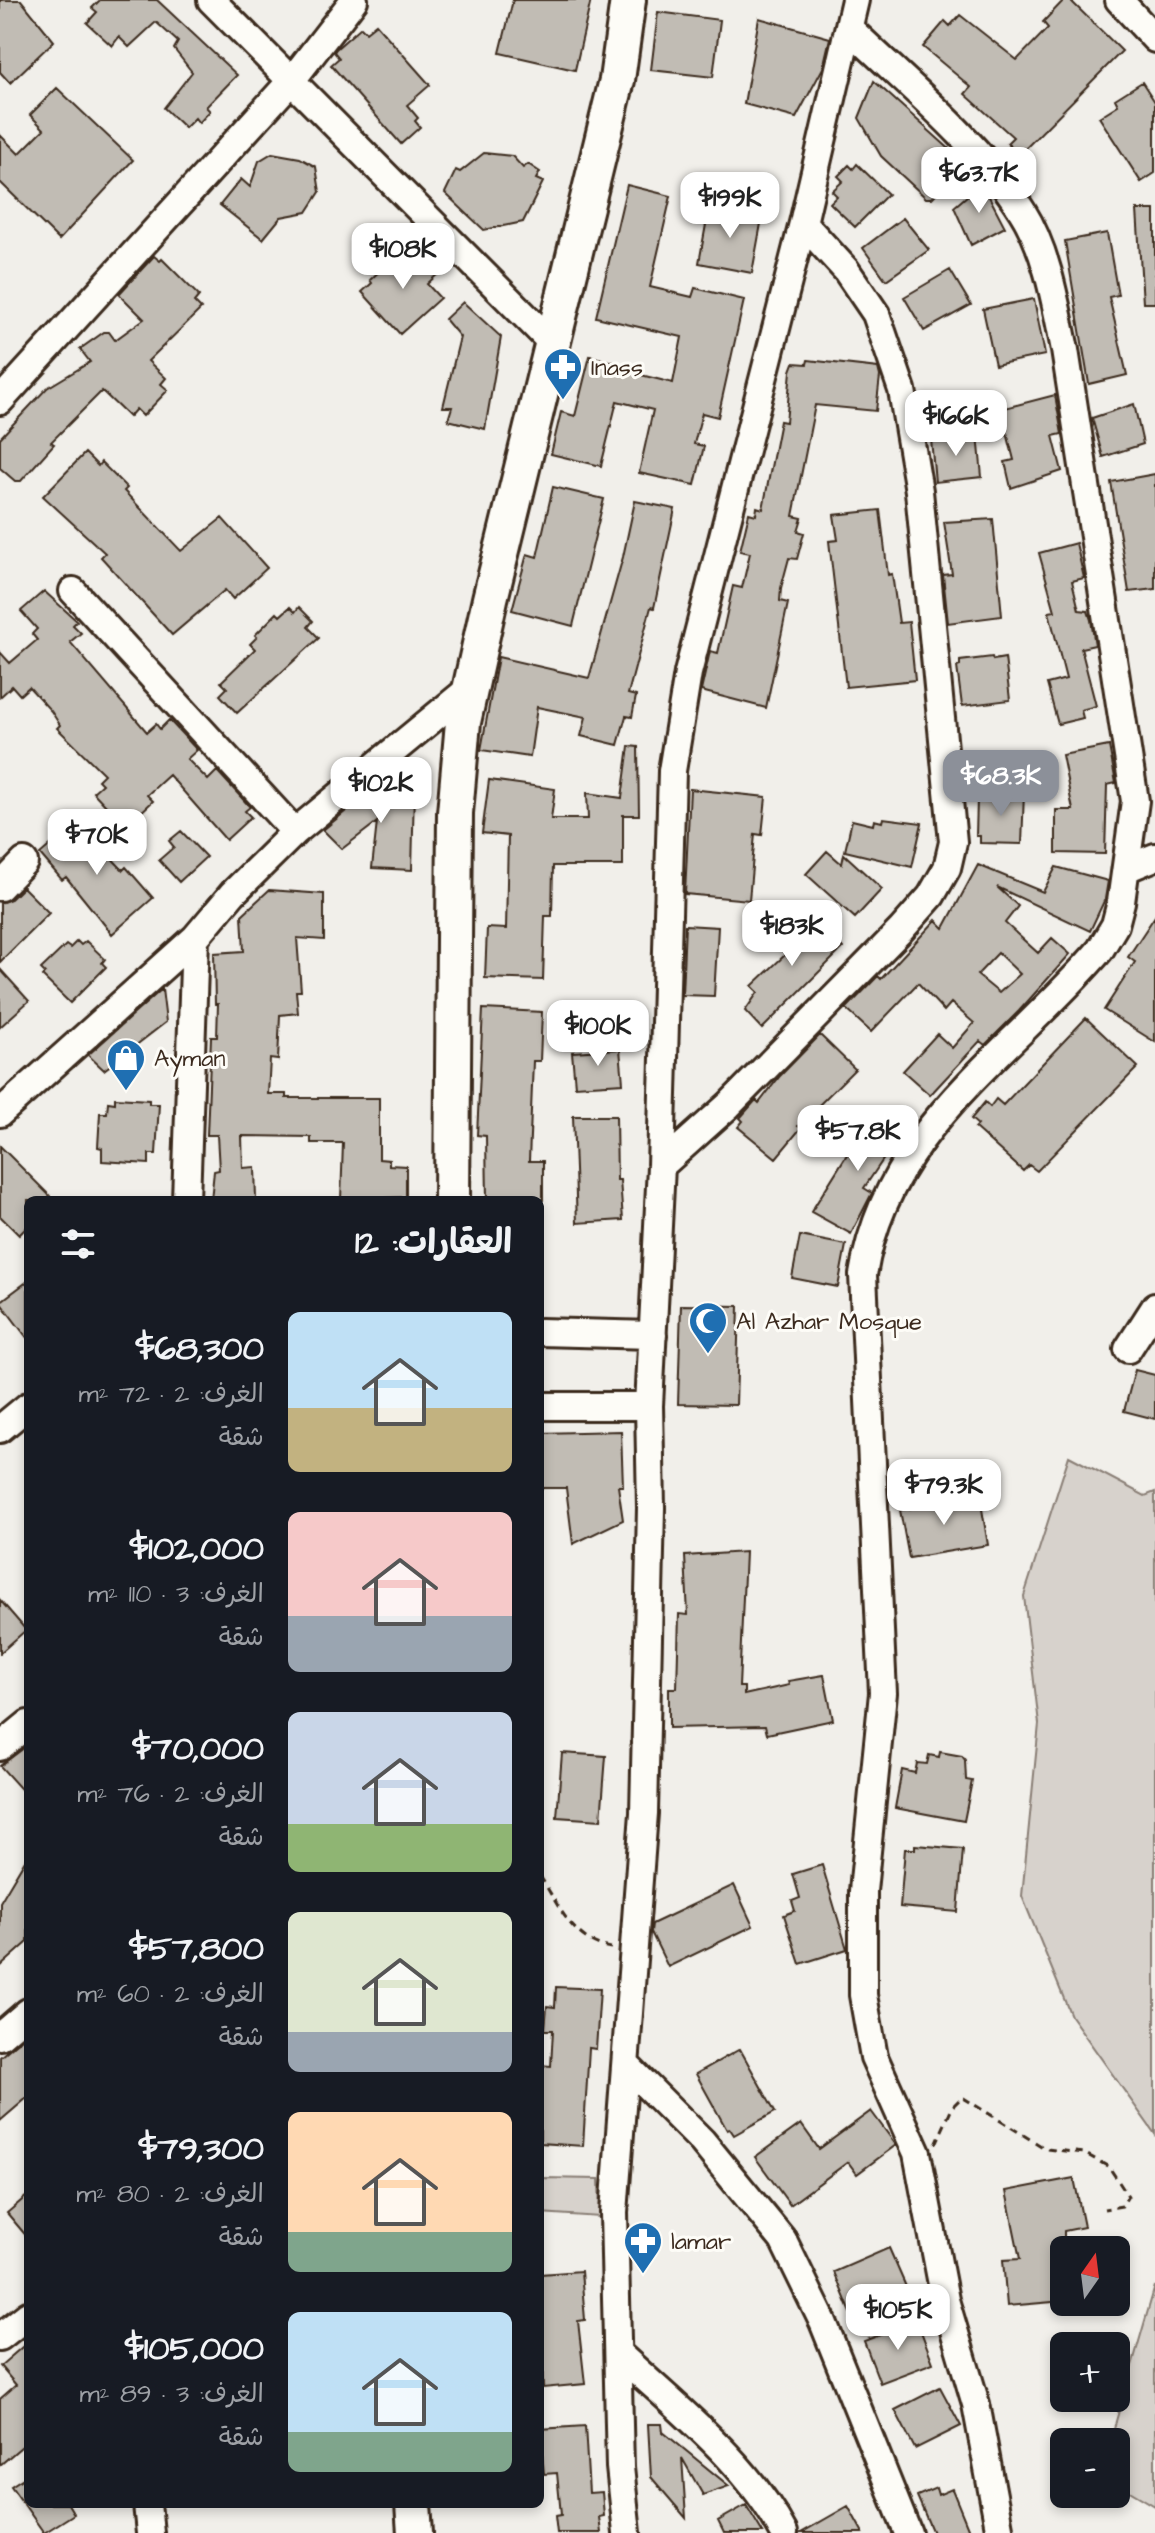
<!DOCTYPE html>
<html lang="ar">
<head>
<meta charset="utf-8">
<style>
	:root { --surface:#171b24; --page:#20242c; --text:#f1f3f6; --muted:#9ea1a6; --accent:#8c9099 }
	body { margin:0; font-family:"Architects Daughter","Playpen Sans Arabic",sans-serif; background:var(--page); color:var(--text); direction:rtl; height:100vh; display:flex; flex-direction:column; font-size:30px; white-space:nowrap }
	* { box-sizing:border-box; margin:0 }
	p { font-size:26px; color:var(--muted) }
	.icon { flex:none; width:44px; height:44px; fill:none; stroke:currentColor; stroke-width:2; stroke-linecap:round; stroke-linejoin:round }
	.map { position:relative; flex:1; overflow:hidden; direction:ltr }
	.drawer { position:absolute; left:24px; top:1196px; width:520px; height:1312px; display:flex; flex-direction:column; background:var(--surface); border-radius:12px; box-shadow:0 4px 12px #0003; direction:rtl }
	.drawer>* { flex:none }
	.needle { width:52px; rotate:14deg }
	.fabs { position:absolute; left:1050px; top:2236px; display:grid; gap:16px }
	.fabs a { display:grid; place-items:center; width:80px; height:80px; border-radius:12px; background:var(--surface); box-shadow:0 4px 12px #0003; font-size:40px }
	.price { position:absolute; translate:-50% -68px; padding:0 18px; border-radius:16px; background:#fff; color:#222; font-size:26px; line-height:52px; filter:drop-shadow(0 2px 4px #0008) }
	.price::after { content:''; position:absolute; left:50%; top:48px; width:24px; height:18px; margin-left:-12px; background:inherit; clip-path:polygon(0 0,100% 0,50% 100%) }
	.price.active { background:var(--accent); color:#fff }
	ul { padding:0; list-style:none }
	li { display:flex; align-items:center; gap:24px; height:200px; padding:0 32px }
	li span { display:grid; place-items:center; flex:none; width:224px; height:160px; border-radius:12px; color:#555 }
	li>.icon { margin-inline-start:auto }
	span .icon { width:96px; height:96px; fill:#fffc; stroke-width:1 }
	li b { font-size:34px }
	h2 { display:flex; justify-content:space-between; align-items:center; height:96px; padding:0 32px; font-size:34px }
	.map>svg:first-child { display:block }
</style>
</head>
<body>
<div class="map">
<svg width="1155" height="2533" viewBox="0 0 1155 2533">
	<rect width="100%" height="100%" fill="#f1efea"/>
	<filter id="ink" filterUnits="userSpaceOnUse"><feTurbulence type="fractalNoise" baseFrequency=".0125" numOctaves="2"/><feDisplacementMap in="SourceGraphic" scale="16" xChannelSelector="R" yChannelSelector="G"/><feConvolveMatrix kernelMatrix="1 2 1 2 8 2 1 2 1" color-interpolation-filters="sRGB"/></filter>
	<g filter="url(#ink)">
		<path fill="#d7d2cc" stroke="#897e75" stroke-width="2" d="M1069 1456 1145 1496 1155 1492V2134L1071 2016 1022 1896 1039 1724 1024 1596Z
			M540 2178 599 2179 600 2217 540 2213Z
			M1155 2286V2506L1116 2483V2442H1110Z"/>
		<path fill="#c1bcb4" stroke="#3b2a1e" stroke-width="2" fill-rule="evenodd" d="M0 0H21L54 41 10 83 0 72Z
			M100 0H157L237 75 206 107 210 111 199 123 195 118 185 128 164 108 192 72 174 49 178 42 156 22 129 47 119 37 112 46 87 23 97 12 92 8Z
			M513 0H591L575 70 500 53Z
			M1064 0H1070L1122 51 1022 152H1016L1007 143 1013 137 965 94 971 87 923 47 945 21 950 26 960 15 1017 60 1048 28 1043 22Z
			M658 12 720 20 713 77 651 70Z
			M759 18 830 38 823 68 796 118 744 104Z
			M376 24 430 85 407 105 418 118 415 121 420 127 401 144 331 65 339 58 334 52 336 49 361 27 366 32Z
			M874 81 965 163 932 198H926L881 156 859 118Z
			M1142 82 1155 102V173L1141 182 1099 117 1118 105 1115 99Z
			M57 88 133 160 59 240 0 182V135L19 154 44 129 30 115Z
			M272 153 300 158 316 167 320 192 307 212 281 217 263 239 220 205 241 179 250 187 259 161Z
			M484 153 512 156 523 168 528 164 540 172 536 179 543 182 523 222 484 230 445 193 456 170 460 172Z
			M857 164 888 194 855 227 830 203 837 196 832 191 843 181 838 176 849 165 853 169Z
			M982 183 1005 227 971 245 954 207Z
			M627 185 671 196 650 287 692 297 695 288 744 300 718 417 702 413 694 444 704 446 695 485 639 473 653 410 617 401 601 466 551 454 561 412 575 416 590 356 638 368 637 374 673 383 682 337 596 317Z
			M709 208 762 218 752 273 699 263Z
			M1137 210H1155V303H1143Z
			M903 218 929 250 886 280 863 248Z
			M1107 233 1118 295 1109 297 1127 375 1089 384 1065 241Z
			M422 253 440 272 427 284 440 298 400 334 362 292 372 283 370 280 398 254 409 265Z
			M154 256 160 261 162 259 199 296 194 302 201 309 148 361 166 378 161 384 168 390 143 416 136 409 129 417 102 391 51 442 54 444 21 481H15L0 468V438L47 388 90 362 80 349 104 332H109L115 340 144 319 119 294Z
			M950 270 971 305 924 331 904 297Z
			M1034 299 1045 355 995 365 983 309Z
			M463 302 501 337 485 429 448 420 452 407H443L460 337 445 319Z
			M808 360 878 368 880 376 876 411 815 405 793 516 802 518 798 531 804 533 797 559 789 558 781 588 780 601 788 603 766 708 701 691 710 651 718 653 733 586 742 588 750 553 740 551 749 513 756 515 757 507 763 509 780 421 786 422 791 371 794 363 807 364Z
			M1055 395 1062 434 1053 436 1062 471 1011 488 1005 462 1014 460 1001 409Z
			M1134 404 1143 444 1103 457 1092 418Z
			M978 434 982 477 935 482 931 439Z
			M85 453 98 466 101 462 127 488 124 491 181 551 222 518 267 568 233 599 225 590 172 635 101 557 105 553 43 496Z
			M1155 474V589L1129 592 1111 482Z
			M553 487 604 499 573 626 512 610 527 554 537 557Z
			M635 501 675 509 654 608 651 607 628 694 636 696 632 717 626 716 618 745 581 736 586 717 537 707 530 757 481 750 498 657 589 678 623 557Z
			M880 510 888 575 892 574 899 623 909 622 915 680 846 687 829 541 838 540 834 515Z
			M993 519 1002 616 948 623 943 575 952 574 944 522Z
			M1076 543 1084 578 1072 581 1079 610 1088 611 1091 620 1095 645 1081 648 1096 706 1081 710 1083 718 1058 724 1047 684 1066 679 1049 612 1055 611 1039 553Z
			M44 591 77 621 73 625 81 633 70 642 147 732 156 724 160 729 169 720 197 750 187 759 208 780 217 771 250 807 245 811 251 817 226 840 169 775 147 795 153 801 135 818 132 814 122 823 93 792 102 784 98 780 104 774 57 728 60 725 51 711 29 687 20 695 12 686 0 697V652L10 663 37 640 32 634 37 629 21 611Z
			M290 607 295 612 299 607 313 621 308 627 319 638 237 713 220 695 227 688 221 682 255 649 250 644 257 637 255 635 277 613 280 616Z
			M992 657 993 660 1005 658 1010 700 962 706 957 667 960 666V661Z
			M629 746 638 747 639 815H623V866H553L552 916H545L543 980 485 978 487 928 506 929 508 836 482 833 489 780 555 789 551 819H588L587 793 622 798Z
			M1109 746 1116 783 1107 785 1105 854 1056 853V810H1073L1062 755Z
			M385 779 414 791 412 870 372 868 377 822 342 849 323 830Z
			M690 789 766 797 762 835 755 834 749 900 685 894Z
			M990 792 1024 793 1022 844 980 843V836H976L977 799H990Z
			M883 818 922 823 912 867 845 851 852 820 873 825 874 820 882 822Z
			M77 822 123 870 126 867 153 898 112 934 66 877 62 880 40 854Z
			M181 831 206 857 179 882 159 860 174 847 169 841Z
			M827 851 842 864 844 854 882 889 855 918 806 874Z
			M978 865 1043 892 1056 867 1108 881 1105 899 1090 931 997 887 1018 906 1005 923 1038 953 1052 938 1070 954 1019 1011 985 1045 980 1041 930 1095 903 1071 937 1034 952 1048 974 1023 951 1003 944 1011 918 983 871 1032 846 1009 878 976 881 979 936 920 944 928ZM998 953 1020 974 999 993 977 975Z
			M23 887 49 913 0 962V903L11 899Z
			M269 890 324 894V940L297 938 301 991H296L298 1013 280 1015 278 1060 270 1059 268 1094H286V1098H379V1159L389 1160V1165L406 1166V1197L341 1200 343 1143H311V1137L242 1136 243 1168 255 1167 256 1200H211L214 1171 219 1170 217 1135H207L211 1037H217L218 1004H215L214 953 244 951 242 915Z
			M804 912 843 948 762 1029 745 1011 758 992 752 986 786 954 775 944Z
			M1155 916V1042L1104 1010 1135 962 1128 957Z
			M685 925 718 927 714 996 682 995Z
			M77 941 81 945 86 941 105 959 102 963 106 967 70 1003 42 976 45 973 41 969 66 945 70 948Z
			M0 969 29 1001 0 1027Z
			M162 989 166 1022 104 1070 88 1055Z
			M483 1009 542 1012 540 1061H533L529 1161H543V1200H487L486 1136 477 1135Z
			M1086 1018 1138 1067 1037 1171 1029 1165 1023 1171 975 1128 978 1125 971 1119 985 1102 990 1107 996 1099 1003 1105Z
			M820 1035 855 1069 798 1126 801 1128 776 1158 738 1127 743 1121 740 1118 756 1100 759 1103 780 1076Z
			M620 1049 623 1083 575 1086 572 1052Z
			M115 1098 149 1100V1104H159L156 1154H149V1164L102 1161V1148L98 1147 100 1113H107L108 1102 115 1103Z
			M876 1108 905 1127 864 1188 872 1193 851 1234 811 1212Z
			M573 1116H616L617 1180H620L623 1220 577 1223Z
			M0 1146 54 1200H28V1226L19 1235 0 1216Z
			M800 1236 846 1245 838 1287 792 1278Z
			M28 1281V1339L0 1302Z
			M681 1305 739 1306 736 1405 678 1404Z
			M1135 1370 1155 1375V1419L1124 1411Z
			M621 1431 623 1486H618L623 1520 573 1544 566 1488H540V1433Z
			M980 1497 988 1545 909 1558 900 1510Z
			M745 1552 739 1687H744V1695L789 1685 788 1681 824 1675 833 1720 767 1734 765 1726 669 1728V1688H677L679 1614 688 1615 685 1556Z
			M0 1600 26 1630 0 1653Z
			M28 1745V1797L0 1766Z
			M940 1752 962 1756 965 1760 966 1780 972 1781 964 1821 895 1808 902 1770 915 1773 917 1763 927 1764 929 1755 939 1757Z
			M562 1753 606 1756 601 1820 557 1817Z
			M915 1845 963 1849 958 1912 900 1907 905 1849H915Z
			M28 1855V1942L0 1967V1902Z
			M822 1865 847 1949 800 1964 784 1915 795 1911 792 1901 800 1898 793 1874Z
			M734 1885 753 1926 668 1967 651 1932 652 1924Z
			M556 1987 600 1989 596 2049 589 2048 583 2146 540 2143V2065L551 2066 553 2030H545L547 2006 555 2007Z
			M28 2033V2097L0 2121V2057Z
			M740 2049 775 2112 734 2135 730 2129 727 2130 696 2074Z
			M871 2111 896 2145 857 2174 848 2162 790 2205 755 2157 801 2124 819 2149Z
			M1074 2178 1084 2227 1064 2231V2301L1007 2306 1003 2260 1020 2259 1006 2191Z
			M28 2195V2238L7 2213Z
			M889 2248 907 2289 851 2313 834 2272Z
			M581 2271 585 2320 578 2321 585 2384 543 2388 540 2274Z
			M917 2321 933 2363 880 2383 864 2341Z
			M28 2342V2441L0 2465V2399L16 2385 0 2366Z
			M940 2387 961 2426 915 2449 895 2410Z
			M648 2424H662L663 2432 729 2486 703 2495 682 2458 686 2518 651 2477Z
			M585 2426 589 2493 602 2492 604 2516 599 2517 601 2533H557L555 2516 561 2515 557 2473 544 2474 540 2429Z
			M28 2475V2504H68L74 2514 44 2533 11 2486Z
			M936 2488 938 2495 952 2489 970 2533H933L917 2496Z
			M746 2505 763 2533H724L718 2521Z
			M848 2506 863 2533H801Z"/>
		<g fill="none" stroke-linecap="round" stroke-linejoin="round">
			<defs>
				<path id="minor" d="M211 0 555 346
					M1119 0 1155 39
					M850 29C909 86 978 141 1022 211 1047 250 1056 305 1065 350L1135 801 1121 902 1115 925 1100 950C1011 1054 886 1129 863 1275L883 1693 863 1891V1995L874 2057 917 2153 945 2300 976 2404 1000 2533
					M0 401 292 80 354 0
					M73 591 295 832
					M1128 868 1155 857
					M0 887 24 862
					M0 1113 195 938 233 893 295 832 470 688
					M661 1166 729 1105 901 930 931 896 947 868 953 842 919 491 902 390 876 314 846 270 803 223
					M186 1200 195 938
					M540 1332 653 1335
					M1128 1349 1155 1307
					M540 1406H649
					M0 1429 28 1406
					M0 1747 28 1724
					M0 2036 28 2012
					M626 2065 702 2141 783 2240 823 2322 908 2533
					M0 2337 28 2315
					M620 2355C679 2410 746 2461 784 2533
					M147 2504 150 2533
					M627 2533 620 2467 614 2213 644 1813 651 1508 649 1406 661 1166 672 771 688 673 803 223 855 0"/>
				<path id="major" d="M452 1200 455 813 463 722 490 599 617 80 628 0
					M413 2504 415 2533"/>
			</defs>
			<use href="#minor" stroke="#3b2a1e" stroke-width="32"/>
			<use href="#major" stroke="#3b2a1e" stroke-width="40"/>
			<path stroke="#3b2a1e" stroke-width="3" stroke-dasharray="8 6" stroke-linecap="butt" d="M540 1876C559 1906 573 1942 611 1948
				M936 2144 953 2106 962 2097 1046 2149 1084 2153 1109 2167 1128 2196 1122 2206 1104 2209"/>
			<use href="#minor" stroke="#fdfcf7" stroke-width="26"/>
			<use href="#major" stroke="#fdfcf7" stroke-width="34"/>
		</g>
	</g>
	<defs>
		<symbol id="pharmacy-pin" viewBox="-11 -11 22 30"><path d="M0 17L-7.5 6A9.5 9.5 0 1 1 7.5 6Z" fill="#1f6fb2" stroke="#fdfcf7"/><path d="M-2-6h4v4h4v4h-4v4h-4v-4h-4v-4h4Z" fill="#fff"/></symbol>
		<symbol id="shop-pin" viewBox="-11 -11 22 30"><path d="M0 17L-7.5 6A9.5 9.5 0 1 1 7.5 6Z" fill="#1f6fb2" stroke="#fdfcf7"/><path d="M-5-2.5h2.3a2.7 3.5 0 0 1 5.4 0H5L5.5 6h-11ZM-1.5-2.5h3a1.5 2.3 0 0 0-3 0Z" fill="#fff"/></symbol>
		<symbol id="mosque-pin" viewBox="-11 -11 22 30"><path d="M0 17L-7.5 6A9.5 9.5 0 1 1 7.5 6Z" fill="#1f6fb2" stroke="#fdfcf7"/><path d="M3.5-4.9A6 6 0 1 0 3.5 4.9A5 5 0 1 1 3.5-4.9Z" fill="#fff"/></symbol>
	</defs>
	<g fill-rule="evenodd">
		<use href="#pharmacy-pin" x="541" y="345" width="44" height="60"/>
		<use href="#shop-pin" x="104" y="1036" width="44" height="60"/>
		<use href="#mosque-pin" x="686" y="1299" width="44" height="60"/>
		<use href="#pharmacy-pin" x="621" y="2219" width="44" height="60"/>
	</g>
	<g text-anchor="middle" stroke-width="6" stroke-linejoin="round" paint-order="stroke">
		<g font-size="24" fill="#3b2a1e" stroke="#fdfcf7" text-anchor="start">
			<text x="591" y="375">Inass</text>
			<text x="154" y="1066">Ayman</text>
			<text x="736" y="1329">Al Azhar Mosque</text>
			<text x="671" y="2249">lamar</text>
		</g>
	</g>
</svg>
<div class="fabs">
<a><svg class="needle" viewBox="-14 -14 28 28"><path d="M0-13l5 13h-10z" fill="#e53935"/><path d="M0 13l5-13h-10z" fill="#9ea1a6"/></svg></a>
<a>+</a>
<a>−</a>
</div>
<b class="price" style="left:979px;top:215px">$63.7K</b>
<b class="price" style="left:730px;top:240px">$199K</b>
<b class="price" style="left:403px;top:291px">$108K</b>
<b class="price" style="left:956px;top:458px">$166K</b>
<b class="price active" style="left:1001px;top:818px">$68.3K</b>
<b class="price" style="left:381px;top:825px">$102K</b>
<b class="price" style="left:97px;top:877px">$70K</b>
<b class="price" style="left:792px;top:968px">$183K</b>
<b class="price" style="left:598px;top:1068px">$100K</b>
<b class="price" style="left:858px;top:1173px">$57.8K</b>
<b class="price" style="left:944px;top:1527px">$79.3K</b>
<b class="price" style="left:898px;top:2352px">$105K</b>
<section class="drawer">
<h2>العقارات: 12<svg class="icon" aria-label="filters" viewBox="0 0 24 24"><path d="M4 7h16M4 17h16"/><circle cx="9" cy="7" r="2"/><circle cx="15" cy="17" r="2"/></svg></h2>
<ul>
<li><span style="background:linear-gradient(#bfe0f5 60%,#c2b280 0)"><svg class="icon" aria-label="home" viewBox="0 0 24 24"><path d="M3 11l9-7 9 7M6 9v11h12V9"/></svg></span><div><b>$68,300</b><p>الغرف: 2 · 72 m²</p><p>شقة</p></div></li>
<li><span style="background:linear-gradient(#f6c9c9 65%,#9aa5b1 0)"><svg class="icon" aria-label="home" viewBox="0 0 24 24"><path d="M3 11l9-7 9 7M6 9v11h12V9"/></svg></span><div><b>$102,000</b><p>الغرف: 3 · 110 m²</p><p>شقة</p></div></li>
<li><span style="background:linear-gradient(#c9d6e8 70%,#8fb573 0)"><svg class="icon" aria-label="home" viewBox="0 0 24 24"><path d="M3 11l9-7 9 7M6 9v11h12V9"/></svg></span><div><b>$70,000</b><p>الغرف: 2 · 76 m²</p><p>شقة</p></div></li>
<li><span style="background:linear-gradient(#dfe7d0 75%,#9aa5b1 0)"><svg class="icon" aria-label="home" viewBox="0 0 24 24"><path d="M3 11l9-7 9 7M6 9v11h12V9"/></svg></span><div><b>$57,800</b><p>الغرف: 2 · 60 m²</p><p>شقة</p></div></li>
<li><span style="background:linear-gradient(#ffd9b3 75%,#7fa58c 0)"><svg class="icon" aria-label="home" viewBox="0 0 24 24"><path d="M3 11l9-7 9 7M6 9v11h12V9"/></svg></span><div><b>$79,300</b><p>الغرف: 2 · 80 m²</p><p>شقة</p></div></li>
<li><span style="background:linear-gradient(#bfe0f5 75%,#7fa58c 0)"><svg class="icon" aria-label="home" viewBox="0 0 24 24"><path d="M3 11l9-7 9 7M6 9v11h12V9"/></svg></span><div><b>$105,000</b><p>الغرف: 3 · 89 m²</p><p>شقة</p></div></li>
</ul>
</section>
</div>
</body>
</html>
